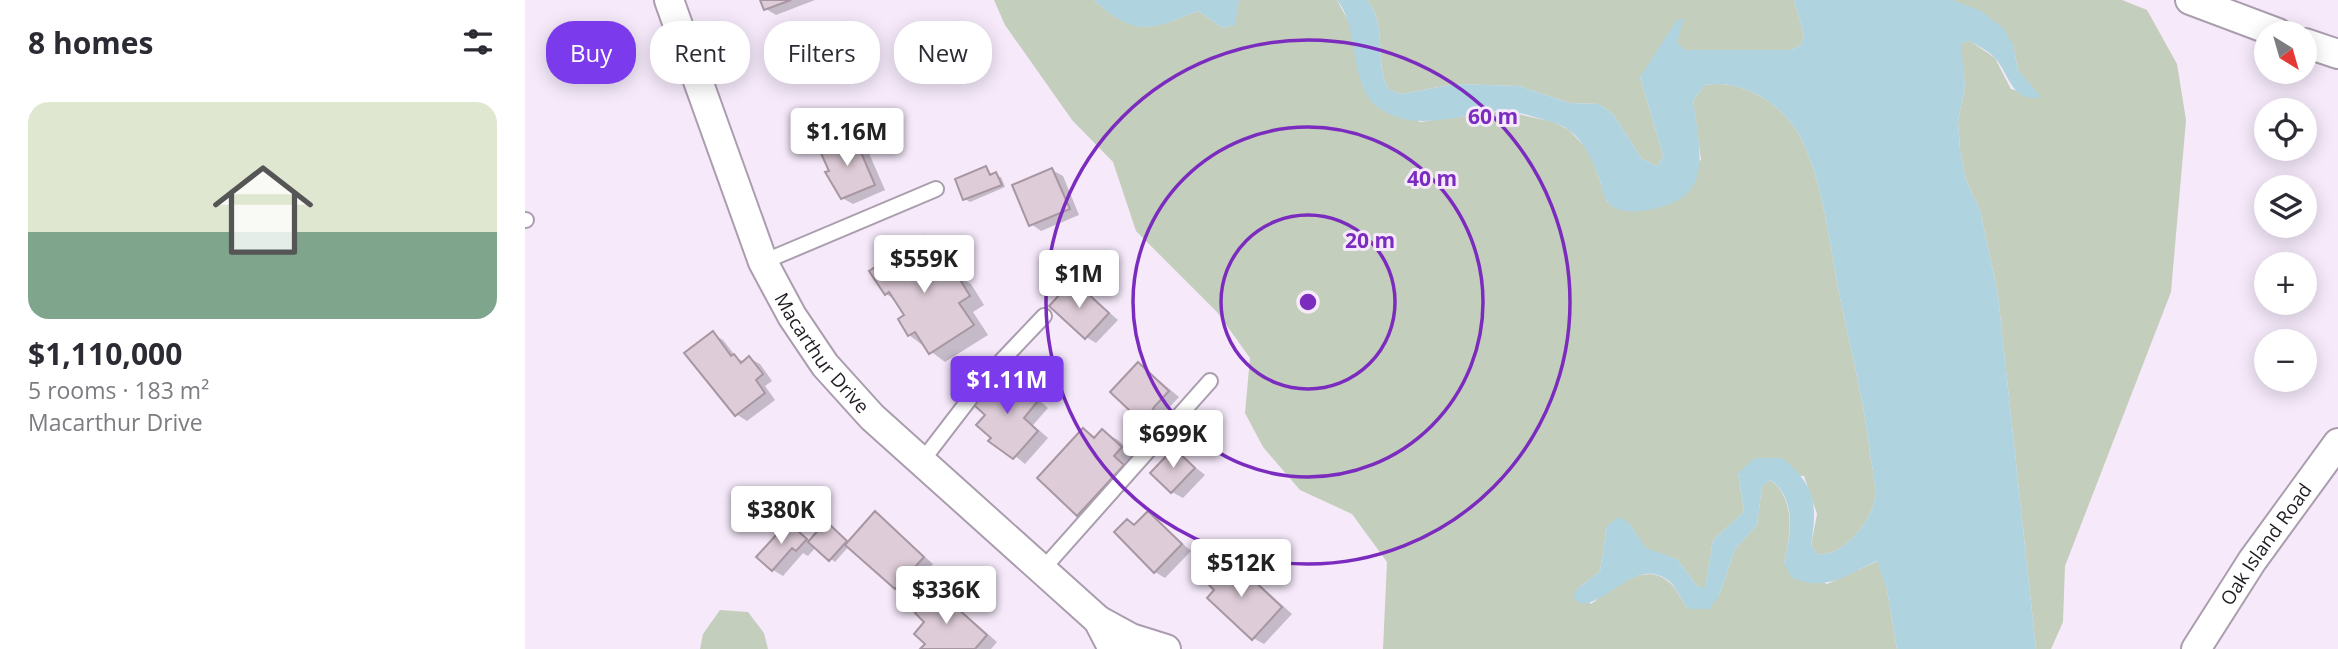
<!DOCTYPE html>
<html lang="en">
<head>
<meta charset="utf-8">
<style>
	:root { --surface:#fff; --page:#f7f7f7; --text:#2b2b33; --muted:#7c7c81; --accent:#7c3aed }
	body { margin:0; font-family:"Open Sans",sans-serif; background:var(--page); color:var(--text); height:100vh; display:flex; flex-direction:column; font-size:26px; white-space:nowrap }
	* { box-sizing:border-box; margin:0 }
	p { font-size:23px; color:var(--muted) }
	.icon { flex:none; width:38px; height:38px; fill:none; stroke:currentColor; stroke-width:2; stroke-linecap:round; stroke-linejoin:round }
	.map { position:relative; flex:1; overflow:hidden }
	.details { display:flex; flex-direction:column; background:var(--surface); width:525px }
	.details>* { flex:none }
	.top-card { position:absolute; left:21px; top:21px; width:665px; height:63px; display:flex; gap:14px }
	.needle { width:46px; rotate:143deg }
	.fabs { position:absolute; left:1729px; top:21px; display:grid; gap:14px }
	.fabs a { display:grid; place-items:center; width:63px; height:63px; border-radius:50%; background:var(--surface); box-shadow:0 4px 18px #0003; font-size:35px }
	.price { position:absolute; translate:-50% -60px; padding:0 16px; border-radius:7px; background:#fff; color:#222; font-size:23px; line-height:46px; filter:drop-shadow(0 2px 4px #0008) }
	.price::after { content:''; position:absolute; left:50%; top:42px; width:21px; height:16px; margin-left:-10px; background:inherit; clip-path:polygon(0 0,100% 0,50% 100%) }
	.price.active { background:var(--accent); color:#fff }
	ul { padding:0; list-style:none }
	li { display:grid; align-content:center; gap:14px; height:371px; padding:0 28px }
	li span { display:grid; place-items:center; height:217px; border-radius:21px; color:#555 }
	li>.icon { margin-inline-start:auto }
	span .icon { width:126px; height:126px; fill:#fffc; stroke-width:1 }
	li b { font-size:30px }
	h2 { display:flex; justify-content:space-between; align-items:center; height:84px; padding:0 28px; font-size:30px }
	.chip { padding:0 24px; border-radius:28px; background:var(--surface); box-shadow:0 4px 18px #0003; font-size:24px; line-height:63px }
	.chip.active { background:var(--accent); color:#fff }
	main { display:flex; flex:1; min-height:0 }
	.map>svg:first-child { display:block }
</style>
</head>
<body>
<main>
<section class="details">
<h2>8 homes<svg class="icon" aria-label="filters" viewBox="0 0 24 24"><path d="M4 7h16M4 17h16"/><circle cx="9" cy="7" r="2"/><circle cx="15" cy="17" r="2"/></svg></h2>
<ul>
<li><span style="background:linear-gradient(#dfe7d0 60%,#7fa58c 0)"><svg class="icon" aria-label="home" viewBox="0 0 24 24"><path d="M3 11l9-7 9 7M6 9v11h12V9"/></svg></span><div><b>$1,110,000</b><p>5 rooms · 183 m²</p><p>Macarthur Drive</p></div></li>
</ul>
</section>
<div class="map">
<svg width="1813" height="649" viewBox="0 0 1813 649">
	<rect width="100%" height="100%" fill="#f5e9fa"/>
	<path fill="#c4cebc" d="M469 0H569C610 37 626 30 673 11L698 28 709 25 714 0H812L826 26 838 88 895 122 979 111 1029 122 1044 130 1065 152 1082 202 1176 160 1168 100 1180 85C1216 79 1255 102 1273 133 1298 177 1305 248 1315 298 1326 350 1339 401 1345 454 1347 467 1351 483 1350 496 1348 521 1317 558 1292 554L1286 545 1292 514 1279 476 1213 473 1219 512 1188 540 1180 589 1172 586 1152 559 1121 549 1104 523 1082 526 1075 571 1052 589 1066 604C1086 590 1120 560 1144 582 1152 589 1157 601 1163 609L1194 596 1210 549 1232 525 1237 487 1245 480C1271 498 1266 536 1259 563L1302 584 1353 561 1362 590 1372 649H858L862 562 827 514 775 490 738 447 720 413 725 358 692 312 611 231 588 162 547 120 480 25Z
		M842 0H1269L1279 35 1276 45 1266 50H1159L1152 43 1115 77 1138 155 1133 166 1117 159 1088 114 1074 104 1045 103 994 86 930 84 877 94 864 90C848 61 864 27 842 0Z
		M1427 0H1597L1622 10 1652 64 1661 120 1646 292 1540 566 1538 622 1526 649H1511L1473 295 1455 210 1441 180 1435 150 1433 121 1440 86 1435 43 1445 41 1470 58 1486 89 1515 97 1493 70 1488 45Z
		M195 610 223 612 239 633 243 649H175L178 634Z"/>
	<path fill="#afd3df" d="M569 0H714L710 25 698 28 673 11C626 30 610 38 569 0Z
		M812 0H842C864 27 848 62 864 90L877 94 930 84 994 86 1045 103 1074 104 1088 114 1117 159 1133 166 1138 155 1115 77 1151 21 1159 18 1152 43 1160 50H1266L1276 45 1279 35 1269 0H1427L1456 11 1479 29 1488 45 1493 70 1516 97C1486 104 1484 72 1469 57 1463 51 1453 46 1445 41L1436 43 1440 86 1433 121 1435 150 1441 180 1455 210 1473 295 1511 649H1372L1362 590 1352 561C1320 575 1303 592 1267 578L1259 563C1266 536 1272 497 1245 480L1237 487 1232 525 1210 549 1194 596 1184 609H1163C1157 601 1151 587 1144 581 1113 556 1084 603 1056 604L1048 598 1052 589 1075 571 1082 526 1094 517 1104 523 1121 548 1152 559 1172 586 1180 588 1188 540 1219 512 1213 473 1230 458H1257C1290 485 1293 503 1286 545L1292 554C1317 558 1348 521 1350 496 1351 483 1347 467 1345 454 1339 401 1326 350 1315 298 1305 248 1298 177 1273 133 1255 102 1216 79 1180 85L1168 100C1176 158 1190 202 1116 211 1105 212 1089 212 1082 201 1078 196 1077 187 1075 181 1066 154 1053 127 1023 121 1008 117 991 110 976 111 938 113 893 133 857 110 821 87 837 31 812 0Z"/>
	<path fill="#0003" d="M237 0H290L251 15 241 9Z
		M329 138 340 144 360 190 328 204 317 198Z
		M461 168 468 176 476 177 480 187 445 202 440 199Z
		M527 170 538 176 554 215 516 231 506 224Z
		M399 238 414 247 428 269 423 272 427 277 431 275 446 284 459 305 448 312 463 335 420 362 384 335 381 316 371 300 361 294Z
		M549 282 593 320 571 343 561 337Z
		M188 334 198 340 212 358 219 362 224 358 235 364 247 381 240 386 250 400 222 421 211 414Z
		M614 364 654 397 639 413 631 430 587 392Z
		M474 377 490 388 493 384 503 390 523 408 508 425 523 438 500 464 468 438 463 414Z
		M559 430 572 438 577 431 593 440 611 457 603 466 613 475 568 523 553 515Z
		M649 450 680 475 658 498 647 492Z
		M351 513 408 564 381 594 324 546 310 562 291 547 283 556 278 553 258 576 248 570 263 524 286 541 306 526 324 543Z
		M623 513 666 551 640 578 630 572 602 521 611 526Z
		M695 563 709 572 713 568 724 575 767 614 739 644 728 638 692 590Z
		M409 594 432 607 472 642 466 649H397L402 644V622Z"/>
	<path fill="#deccd8" stroke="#a897a2" stroke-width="2" d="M235 0H266L239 10Z
		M329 136 350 185 316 199 300 172 304 171 295 151Z
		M461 166 465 175 471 172 477 185 438 200 430 179Z
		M527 168 545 209 504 226 487 185Z
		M399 236 414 260 409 263 420 280 431 273 445 296 434 303 449 325 404 354 390 332 383 336 373 319 379 315 364 292 360 295 344 271Z
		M548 280 584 313 560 339 524 306Z
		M188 331 206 356 209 354 216 363 224 356 238 374 231 380 240 393 210 416 159 353Z
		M613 362 644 391 629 407 620 425 585 392Z
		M474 375 488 387 492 382 513 401 499 418 513 431 488 459 463 441 466 438 451 425 460 415 448 404Z
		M558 428 569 438 577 429 597 447 589 456 599 465 552 516 512 478Z
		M649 448 670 468 646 493 625 473Z
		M350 511 399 557 370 589 320 545Z
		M623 511 657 544 629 573 589 532 602 519 609 525Z
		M301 521 322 541 304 561 283 542Z
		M263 522 282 539 271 551 267 548 247 571 231 557Z
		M695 560 707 572 713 566 757 607 727 640 682 598 689 590 678 579Z
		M408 591 419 601 421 598 462 635 450 649H395L400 644 389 634 399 622 390 613Z"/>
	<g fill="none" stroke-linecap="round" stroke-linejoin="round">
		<defs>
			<path id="lane" d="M0 220H1
				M238 262 411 189
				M397 461 463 375 519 316
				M517 570 685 381"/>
			<g id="street">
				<path id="s1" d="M144 0 238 262 267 316 300 365 347 417 573 620"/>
				<path d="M1665 0 1753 33"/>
				<path d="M1780 43 1813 54"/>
				<path d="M588 649 573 620 606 638 641 649"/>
				<path id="s2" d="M1671 649 1727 561 1813 443"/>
			</g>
		</defs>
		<use href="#lane" stroke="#aa9eae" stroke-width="18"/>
		<use href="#street" stroke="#aa9eae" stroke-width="32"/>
		<use href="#lane" stroke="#fff" stroke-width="14"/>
		<use href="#street" stroke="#fff" stroke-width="28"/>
	</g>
	<g fill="none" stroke="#7b2cbf" stroke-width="3.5">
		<circle cx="783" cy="302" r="87"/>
		<circle cx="783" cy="302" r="175"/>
		<circle cx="783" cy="302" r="262"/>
	</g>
	<g text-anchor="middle" stroke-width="6" stroke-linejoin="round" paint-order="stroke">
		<g font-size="19" fill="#201c22" stroke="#f5e9fa">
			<text dy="7" stroke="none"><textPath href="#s1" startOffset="387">Macarthur Drive</textPath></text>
			<text dy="7" stroke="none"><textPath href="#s2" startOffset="126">Oak Island Road</textPath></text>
		</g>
	</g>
	<circle cx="783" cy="302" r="10" fill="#7b2cbf" stroke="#f5e9fa" stroke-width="3.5"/>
	<g font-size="21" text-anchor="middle" font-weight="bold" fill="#7b2cbf" stroke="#f5e9fa" stroke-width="6" stroke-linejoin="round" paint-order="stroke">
		<text x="968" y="124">60 m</text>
		<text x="907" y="186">40 m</text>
		<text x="845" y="248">20 m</text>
	</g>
</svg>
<div class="fabs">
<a><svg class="needle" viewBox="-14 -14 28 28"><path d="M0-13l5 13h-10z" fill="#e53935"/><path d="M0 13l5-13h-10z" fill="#7c7c81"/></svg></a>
<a><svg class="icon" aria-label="locate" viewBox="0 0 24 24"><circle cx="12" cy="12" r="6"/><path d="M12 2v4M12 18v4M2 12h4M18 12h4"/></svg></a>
<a><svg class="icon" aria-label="layers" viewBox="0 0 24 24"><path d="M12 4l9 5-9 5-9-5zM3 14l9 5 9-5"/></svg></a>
<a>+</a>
<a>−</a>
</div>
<b class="price" style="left:322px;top:168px">$1.16M</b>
<b class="price" style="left:399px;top:295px">$559K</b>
<b class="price" style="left:554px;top:310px">$1M</b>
<b class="price active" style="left:482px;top:416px">$1.11M</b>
<b class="price" style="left:648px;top:470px">$699K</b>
<b class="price" style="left:256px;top:546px">$380K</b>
<b class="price" style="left:716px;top:599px">$512K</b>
<b class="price" style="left:421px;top:626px">$336K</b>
<div class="top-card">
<a class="chip active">Buy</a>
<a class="chip">Rent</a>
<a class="chip">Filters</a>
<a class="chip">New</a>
</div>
</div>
</main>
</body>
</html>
